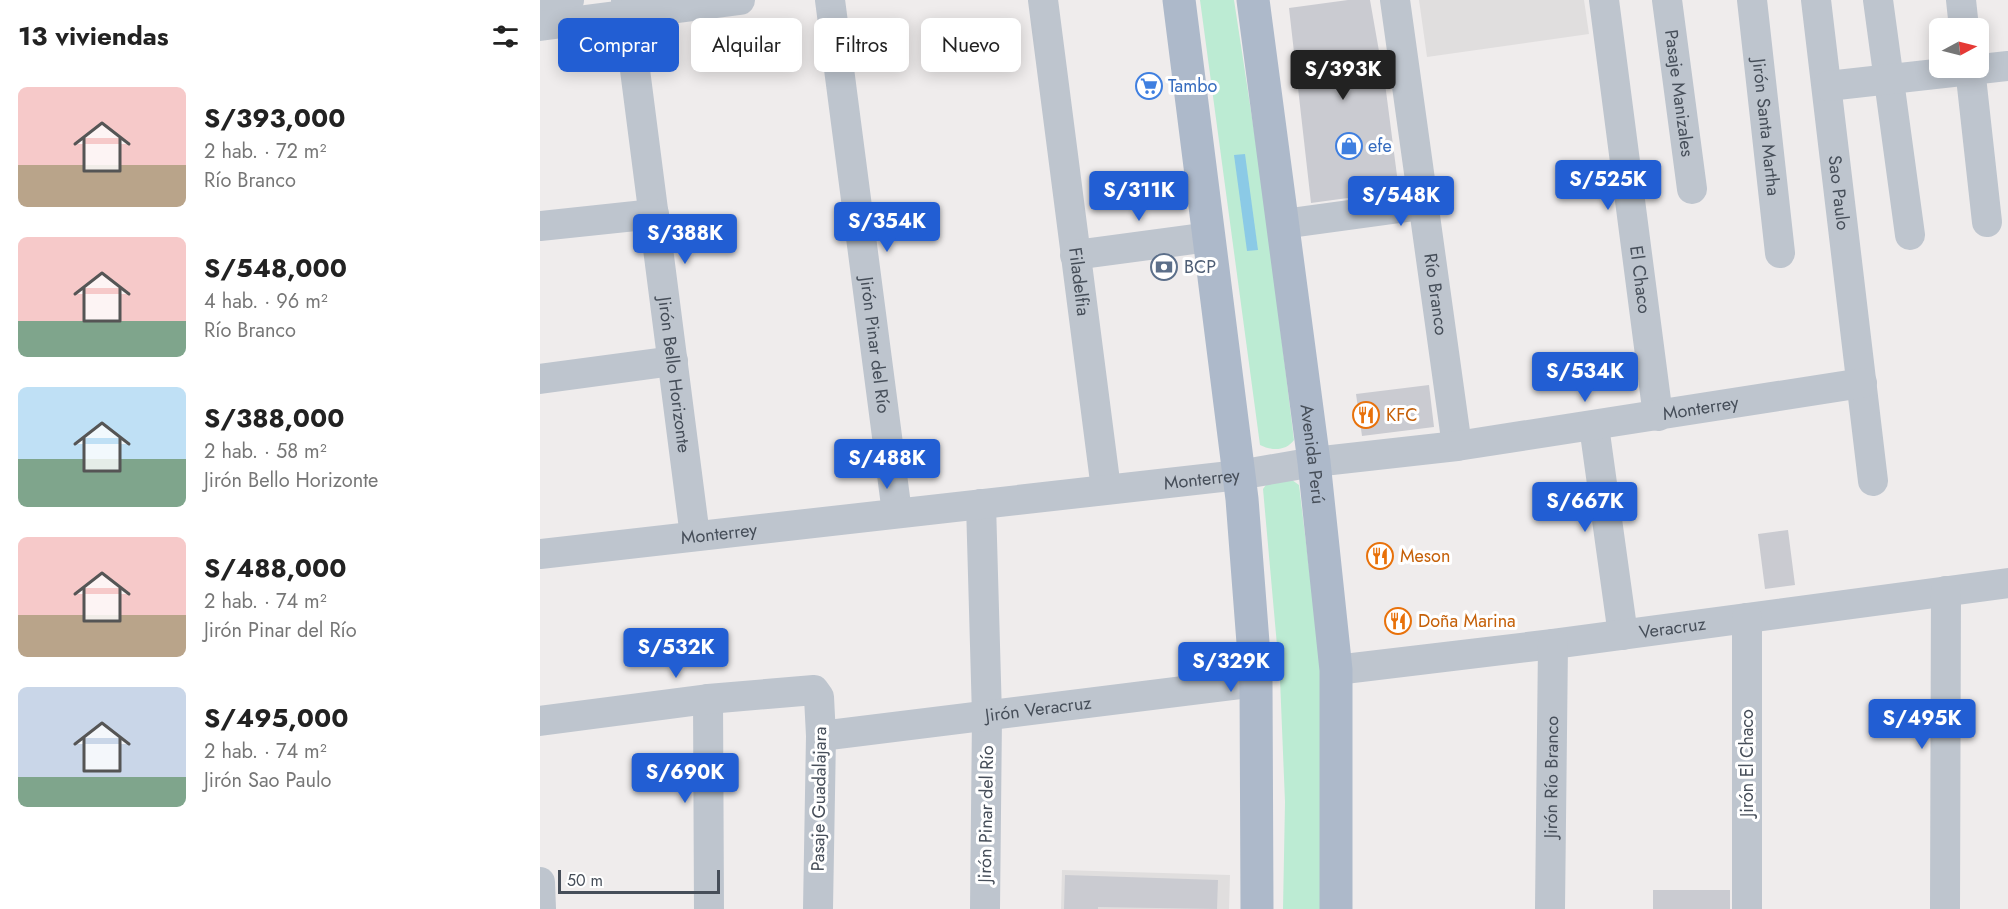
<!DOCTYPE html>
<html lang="es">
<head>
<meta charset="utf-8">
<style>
	:root { --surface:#fff; --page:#f6f6f6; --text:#222; --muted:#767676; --accent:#225ed3 }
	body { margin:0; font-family:Jost,sans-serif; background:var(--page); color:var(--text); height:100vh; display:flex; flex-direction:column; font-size:22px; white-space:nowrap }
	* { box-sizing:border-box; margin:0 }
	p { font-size:20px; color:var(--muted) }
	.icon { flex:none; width:33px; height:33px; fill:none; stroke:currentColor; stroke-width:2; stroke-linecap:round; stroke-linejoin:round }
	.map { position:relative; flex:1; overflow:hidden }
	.side { display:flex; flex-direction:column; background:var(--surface); width:540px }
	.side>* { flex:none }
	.guide { position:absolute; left:18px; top:18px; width:570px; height:54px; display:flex; gap:12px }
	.needle { width:39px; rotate:83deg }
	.controls { position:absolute; left:1389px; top:18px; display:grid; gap:12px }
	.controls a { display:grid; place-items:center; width:60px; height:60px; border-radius:9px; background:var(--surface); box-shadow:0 3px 15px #0003; font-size:30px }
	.scale { position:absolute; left:18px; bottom:15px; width:162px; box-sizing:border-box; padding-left:6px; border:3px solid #464e59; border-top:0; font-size:16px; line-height:21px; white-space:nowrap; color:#464e59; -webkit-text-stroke:4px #fff; paint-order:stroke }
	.price { position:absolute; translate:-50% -51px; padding:0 14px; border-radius:6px; background:var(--accent); color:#fff; font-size:20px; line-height:39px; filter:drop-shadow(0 2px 3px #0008) }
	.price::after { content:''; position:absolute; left:50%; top:36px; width:18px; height:14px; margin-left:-9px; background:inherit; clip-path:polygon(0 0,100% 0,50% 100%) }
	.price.on { background:#222; color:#fff }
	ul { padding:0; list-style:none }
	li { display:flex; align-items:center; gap:18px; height:150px; padding:0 18px }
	li span { display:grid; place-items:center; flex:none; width:168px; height:120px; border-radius:9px; color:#555 }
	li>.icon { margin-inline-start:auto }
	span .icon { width:72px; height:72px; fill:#fffc; stroke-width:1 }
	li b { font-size:26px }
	h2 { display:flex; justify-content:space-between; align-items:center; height:72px; padding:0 18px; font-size:26px }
	.pill { padding:0 21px; border-radius:9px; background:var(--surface); box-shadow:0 3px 15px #0003; font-size:21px; line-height:54px }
	.pill.on { background:var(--accent); color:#fff }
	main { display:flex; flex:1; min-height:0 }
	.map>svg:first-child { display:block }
</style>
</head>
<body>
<main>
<section class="side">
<h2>13 viviendas<svg class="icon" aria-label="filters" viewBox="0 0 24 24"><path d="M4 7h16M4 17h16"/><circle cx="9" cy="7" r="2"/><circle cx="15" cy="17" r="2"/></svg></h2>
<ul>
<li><span style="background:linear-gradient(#f6c9c9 65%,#b9a48a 0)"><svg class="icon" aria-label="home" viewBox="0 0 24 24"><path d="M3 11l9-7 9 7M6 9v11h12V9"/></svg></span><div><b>S/393,000</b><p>2 hab. · 72 m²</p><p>Río Branco</p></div></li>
<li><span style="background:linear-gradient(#f6c9c9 70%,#7fa58c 0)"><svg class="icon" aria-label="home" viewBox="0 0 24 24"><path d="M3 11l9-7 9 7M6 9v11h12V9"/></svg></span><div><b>S/548,000</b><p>4 hab. · 96 m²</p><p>Río Branco</p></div></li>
<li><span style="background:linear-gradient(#bfe0f5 60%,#7fa58c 0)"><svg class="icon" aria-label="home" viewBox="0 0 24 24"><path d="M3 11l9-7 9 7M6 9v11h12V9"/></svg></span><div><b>S/388,000</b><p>2 hab. · 58 m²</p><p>Jirón Bello Horizonte</p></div></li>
<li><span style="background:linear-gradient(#f6c9c9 65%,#b9a48a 0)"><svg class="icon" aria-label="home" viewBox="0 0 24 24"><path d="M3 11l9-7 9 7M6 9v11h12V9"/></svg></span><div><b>S/488,000</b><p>2 hab. · 74 m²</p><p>Jirón Pinar del Río</p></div></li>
<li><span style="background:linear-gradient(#c9d6e8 75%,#7fa58c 0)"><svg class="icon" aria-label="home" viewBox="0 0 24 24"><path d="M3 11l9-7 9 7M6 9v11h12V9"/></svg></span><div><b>S/495,000</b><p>2 hab. · 74 m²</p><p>Jirón Sao Paulo</p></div></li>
</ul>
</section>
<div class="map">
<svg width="1468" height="909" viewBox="0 0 1468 909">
	<rect width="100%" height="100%" fill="#efecec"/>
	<path fill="#e0dede" d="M879 0H1044L1049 34 887 57Z
		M522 870 690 875 689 909H521Z"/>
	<path fill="#bcebd3" d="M660 0H694L724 196 754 440C746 451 732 451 720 445Z
		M752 480 759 485 781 666 780 909H743L745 802 740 679 723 489 728 482Z"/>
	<path fill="#8bcae6" d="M705 154 718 250 707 251 694 155Z"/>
	<path fill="#cacbd1" d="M808 0H830L846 91 859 191 771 203 749 8Z
		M889 385 894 427 822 436 816 394Z
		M1248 530 1255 585 1225 589 1218 534Z
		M525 875 678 880 677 909 558 907V909H524Z
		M1113 890H1190V909H1113Z"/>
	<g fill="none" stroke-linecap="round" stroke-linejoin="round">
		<g stroke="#bec5ce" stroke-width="30">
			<path id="s1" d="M86 0 155 536"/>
			<path id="s2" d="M290 0 357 513"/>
			<path id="s3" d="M503 0 566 489"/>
			<path id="s4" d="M855 0 917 446"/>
			<path id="s5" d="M1064 0 1118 416"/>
			<path id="s6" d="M1127 0 1152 189"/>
			<path id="s7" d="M1212 0 1240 253"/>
			<path id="s8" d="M1276 0 1333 481"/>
			<path d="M1338 0 1370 235"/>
			<path d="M1421 0 1424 28"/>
			<path d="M0 3 29 0"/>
			<path d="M0 26 200 0"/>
			<path d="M1430 68 1447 222"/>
			<path d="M1288 86 1468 66"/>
			<path d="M743 224 882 205"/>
			<path d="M0 226 114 214"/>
			<path d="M535 255 669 237"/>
			<path d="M0 379 133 361"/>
			<path d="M1054 426 1083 635"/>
			<path d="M441 504 447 716 445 909"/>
			<path id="s9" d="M0 554 699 475 774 462 917 446 1322 383"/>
			<path id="s10" d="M796 670 1013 644 1468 583"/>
			<path d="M168 699 169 909"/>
			<path d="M0 721 168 699 274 690 279 697 281 736 278 909"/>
			<path id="s11" d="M281 736 716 682"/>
			<path d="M0 882 1 909"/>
			<path id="s12" d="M1010 909 1013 644"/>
			<path d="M1207 909V618"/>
			<path d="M1405 909 1406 591"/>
		</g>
		<g stroke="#adb9ca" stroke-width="33">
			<path d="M639 0 702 499 716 682 717 909"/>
			<path id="s13" d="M713 0 774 462 796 670V909"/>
		</g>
	</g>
	<defs>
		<symbol id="supermarket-ring" viewBox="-11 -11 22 22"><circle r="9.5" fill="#fff" stroke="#3f7fe0" stroke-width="1.5"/><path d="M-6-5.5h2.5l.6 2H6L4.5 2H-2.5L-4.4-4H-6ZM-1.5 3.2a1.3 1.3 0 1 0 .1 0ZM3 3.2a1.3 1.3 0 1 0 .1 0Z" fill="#3f7fe0"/></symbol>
		<symbol id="shop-ring" viewBox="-11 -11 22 22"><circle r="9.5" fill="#fff" stroke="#3f7fe0" stroke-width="1.5"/><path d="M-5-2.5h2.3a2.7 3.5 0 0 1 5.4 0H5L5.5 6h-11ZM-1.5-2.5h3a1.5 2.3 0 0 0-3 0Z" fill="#3f7fe0"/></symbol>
		<symbol id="bank-ring" viewBox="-11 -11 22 22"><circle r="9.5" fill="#fff" stroke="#5c6f8a" stroke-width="1.5"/><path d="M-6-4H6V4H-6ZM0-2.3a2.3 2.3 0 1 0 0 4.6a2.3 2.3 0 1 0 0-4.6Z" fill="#5c6f8a"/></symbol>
		<symbol id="restaurant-ring" viewBox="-11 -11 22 22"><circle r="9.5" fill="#fff" stroke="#e8710a" stroke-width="1.5"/><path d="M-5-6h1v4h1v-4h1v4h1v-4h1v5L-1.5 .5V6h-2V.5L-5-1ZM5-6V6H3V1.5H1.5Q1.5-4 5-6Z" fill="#e8710a"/></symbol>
	</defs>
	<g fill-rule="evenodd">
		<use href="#supermarket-ring" x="594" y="71" width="30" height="30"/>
		<use href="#shop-ring" x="794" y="131" width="30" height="30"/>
		<use href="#bank-ring" x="609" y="252" width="30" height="30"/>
		<use href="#restaurant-ring" x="811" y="400" width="30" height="30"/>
		<use href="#restaurant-ring" x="825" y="541" width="30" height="30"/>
		<use href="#restaurant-ring" x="843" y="606" width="30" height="30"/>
	</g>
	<g text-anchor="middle" stroke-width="6" stroke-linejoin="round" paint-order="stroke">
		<g font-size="18" fill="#366cbe" stroke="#fff" text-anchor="start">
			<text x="628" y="92">Tambo</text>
			<text x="828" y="152">efe</text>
		</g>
		<g font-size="18" fill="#464e59" stroke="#fff">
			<text dy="6" stroke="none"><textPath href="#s6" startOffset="94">Pasaje Manizales</textPath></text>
			<text dy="6" stroke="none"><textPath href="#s7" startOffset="128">Jirón Santa Martha</textPath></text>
			<text dy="6" stroke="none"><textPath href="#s8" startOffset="194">Sao Paulo</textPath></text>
			<text dy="6" stroke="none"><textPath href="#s5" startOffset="282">El Chaco</textPath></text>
			<text dy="6" stroke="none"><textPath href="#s3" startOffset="284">Filadelfia</textPath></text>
			<text dy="6" stroke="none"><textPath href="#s4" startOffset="297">Río Branco</textPath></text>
			<text dy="6" stroke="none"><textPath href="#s2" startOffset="348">Jirón Pinar del Río</textPath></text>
			<text dy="6" stroke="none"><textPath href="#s1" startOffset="378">Jirón Bello Horizonte</textPath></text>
			<text dy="6" stroke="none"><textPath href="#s9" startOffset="1170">Monterrey</textPath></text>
			<text dy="6" stroke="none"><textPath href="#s13" startOffset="458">Avenida Perú</textPath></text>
			<text dy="6" stroke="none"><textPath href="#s9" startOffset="666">Monterrey</textPath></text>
			<text dy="6" stroke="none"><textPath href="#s9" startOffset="180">Monterrey</textPath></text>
			<text dy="6" stroke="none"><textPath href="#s10" startOffset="339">Veracruz</textPath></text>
			<text dy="6" stroke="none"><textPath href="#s11" startOffset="219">Jirón Veracruz</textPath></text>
			<text transform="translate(1207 763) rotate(-90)" y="6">Jirón El Chaco</text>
			<text dy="6" stroke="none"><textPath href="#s12" startOffset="132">Jirón Río Branco</textPath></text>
			<text transform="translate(279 799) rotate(-89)" y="6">Pasaje Guadalajara</text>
			<text transform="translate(446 814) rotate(-89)" y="6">Jirón Pinar del Río</text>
		</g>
		<g font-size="18" fill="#4e5e75" stroke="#fff" text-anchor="start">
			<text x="644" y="273">BCP</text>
		</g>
		<g font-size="18" fill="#c56008" stroke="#fff" text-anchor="start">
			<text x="846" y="421">KFC</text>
			<text x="860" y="562">Meson</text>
			<text x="878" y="627">Doña Marina</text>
		</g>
	</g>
</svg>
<div class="controls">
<a><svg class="needle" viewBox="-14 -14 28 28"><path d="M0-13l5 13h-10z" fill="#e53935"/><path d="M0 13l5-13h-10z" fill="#767676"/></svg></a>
</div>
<div class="scale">50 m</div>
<b class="price on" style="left:803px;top:101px">S/393K</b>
<b class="price" style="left:1068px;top:211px">S/525K</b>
<b class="price" style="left:599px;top:222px">S/311K</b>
<b class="price" style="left:861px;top:227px">S/548K</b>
<b class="price" style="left:347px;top:253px">S/354K</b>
<b class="price" style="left:145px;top:265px">S/388K</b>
<b class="price" style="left:1045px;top:403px">S/534K</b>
<b class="price" style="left:347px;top:490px">S/488K</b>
<b class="price" style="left:1045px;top:533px">S/667K</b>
<b class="price" style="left:136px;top:679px">S/532K</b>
<b class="price" style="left:691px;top:693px">S/329K</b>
<b class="price" style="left:1382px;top:750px">S/495K</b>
<b class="price" style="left:145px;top:804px">S/690K</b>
<div class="guide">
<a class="pill on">Comprar</a>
<a class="pill">Alquilar</a>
<a class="pill">Filtros</a>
<a class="pill">Nuevo</a>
</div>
</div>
</main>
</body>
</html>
